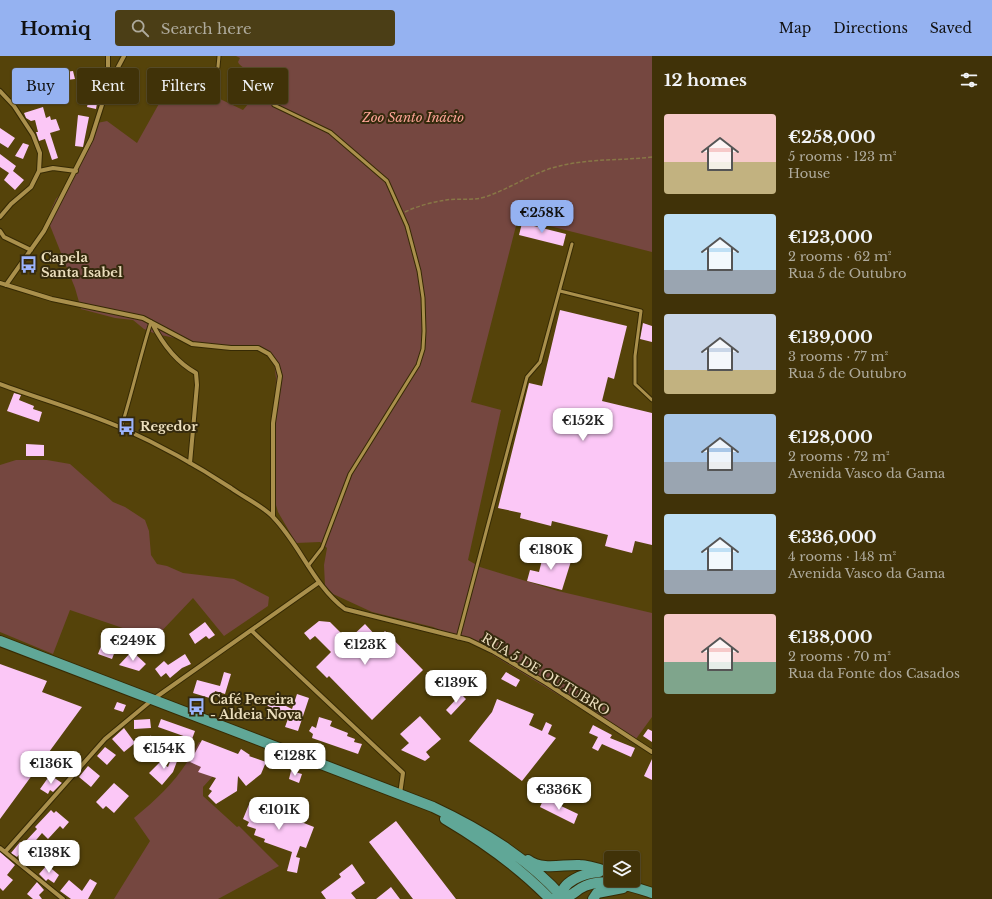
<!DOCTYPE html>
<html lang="en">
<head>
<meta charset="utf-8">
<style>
	:root { --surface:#403208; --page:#4b3e16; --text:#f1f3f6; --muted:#aeaa9c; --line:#594d29; --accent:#95b2f1 }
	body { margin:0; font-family:"Libre Baskerville",serif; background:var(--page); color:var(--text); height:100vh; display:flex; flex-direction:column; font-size:15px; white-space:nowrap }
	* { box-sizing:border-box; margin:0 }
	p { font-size:13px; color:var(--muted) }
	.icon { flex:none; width:22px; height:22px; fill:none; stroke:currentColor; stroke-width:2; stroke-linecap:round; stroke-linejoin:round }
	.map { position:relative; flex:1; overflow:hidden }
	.details { display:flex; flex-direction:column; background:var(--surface); width:340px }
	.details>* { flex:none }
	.top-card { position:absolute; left:12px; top:12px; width:380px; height:36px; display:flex; gap:8px }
	.controls { position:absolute; left:604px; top:795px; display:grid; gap:8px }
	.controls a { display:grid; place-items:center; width:36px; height:36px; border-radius:4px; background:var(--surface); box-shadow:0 1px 3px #0004,0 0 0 1px var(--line); font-size:20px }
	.price { position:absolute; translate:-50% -34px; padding:0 9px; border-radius:8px; background:#fff; color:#222; font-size:13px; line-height:26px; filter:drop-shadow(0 1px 2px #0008) }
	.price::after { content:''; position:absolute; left:50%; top:24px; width:12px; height:9px; margin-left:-6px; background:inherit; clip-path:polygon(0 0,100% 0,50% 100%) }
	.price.selected { background:var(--accent); color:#111 }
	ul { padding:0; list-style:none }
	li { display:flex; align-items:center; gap:12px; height:100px; padding:0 12px }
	li span { display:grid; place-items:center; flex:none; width:112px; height:80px; border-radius:4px; color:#555 }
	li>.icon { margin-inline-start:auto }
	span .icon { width:48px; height:48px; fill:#fffc; stroke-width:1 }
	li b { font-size:17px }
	h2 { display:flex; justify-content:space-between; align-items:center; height:48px; padding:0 12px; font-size:17px }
	.tag { padding:0 14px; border-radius:4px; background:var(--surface); box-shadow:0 1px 3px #0004,0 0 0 1px var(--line); font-size:14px; line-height:36px }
	.tag.selected { background:var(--accent); color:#111 }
	header { display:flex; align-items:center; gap:24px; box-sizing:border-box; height:56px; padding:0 20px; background:var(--accent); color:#111 }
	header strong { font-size:19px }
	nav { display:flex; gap:22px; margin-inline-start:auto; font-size:14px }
	.search { width:280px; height:36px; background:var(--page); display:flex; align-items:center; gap:10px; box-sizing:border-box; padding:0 14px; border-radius:4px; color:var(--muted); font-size:15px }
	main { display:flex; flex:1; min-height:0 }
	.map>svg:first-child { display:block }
</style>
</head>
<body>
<header>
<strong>Homiq</strong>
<div class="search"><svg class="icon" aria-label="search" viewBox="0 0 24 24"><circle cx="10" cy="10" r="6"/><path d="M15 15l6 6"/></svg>Search here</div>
<nav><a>Map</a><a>Directions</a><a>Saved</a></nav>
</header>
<main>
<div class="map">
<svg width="652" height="843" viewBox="0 0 652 843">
	<rect width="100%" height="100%" fill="#55430a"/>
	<path fill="#754740" d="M236 0H652V196L518 162 471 346 501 354 468 504 480 511 558 535 652 557V661L633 687 580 652 478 590 433 571 372 556 333 538 325 530 324 509 327 492 320 486 296 487 278 456 271 432 276 322 274 307 261 294 222 292 156 278 144 273 133 264 115 262 81 253 75 232 49 167 51 154 56 143 64 134 97 67 107 65 137 87 170 28 176 22 243 54C252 45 261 27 250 16 246 12 240 11 238 6L240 2Z
		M16 404H47L70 408 113 446 125 451 145 464 149 475 151 499 157 508 167 510 183 517 234 523 269 541 268 550 224 580 193 542 156 581H149L70 554 53 598 0 576V409Z
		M199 686 233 698 203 731V740L237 771 239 770 279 810 218 843H114L150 785 134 762C163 738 181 720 199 686Z"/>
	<path fill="#fbc7f6" d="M93 13 104 14V32L103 34H100L101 41 98 42 96 53 87 51 89 42 80 43V37L88 36Z
		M73 15 75 23 67 24 65 16Z
		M43 51 46 62 50 60 51 64 56 63 60 74 50 77 58 102 52 104 45 83 39 85 36 76H38L35 64 31 65 26 62 24 57Z
		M78 59 89 61 83 91 75 90Z
		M0 72 15 82 8 92 0 87Z
		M23 87 29 89 23 103 15 100Z
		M0 98 16 110 13 115 24 124 15 134 4 124 9 117 0 111Z
		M522 167 566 178 563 190 519 179Z
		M560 254 627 270 614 323 608 321 602 345 652 357V489L635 485 632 497 605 490 608 479 552 465 551 470 520 462 521 457 498 452 529 327 542 330Z
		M643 267 652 270V286L640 283Z
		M14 337 21 339 19 344 34 350 33 353 42 356 39 366 7 355Z
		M26 388 44 389V400H26Z
		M544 496 572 502 562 534 527 525 530 514 539 516Z
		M319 565 330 566 348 584 365 568 378 582 385 575 423 614 372 664 329 620 327 622 316 611 331 596 315 580 310 584 304 577Z
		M205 566 215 579 209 583 206 580 195 588 189 578Z
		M103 585 117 590 112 603 98 598Z
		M132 595 146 608 139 615 119 609Z
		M185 598 191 608 182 612 170 622 166 617 161 621 155 613 164 605 168 609Z
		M0 608 47 625 42 636 82 651 0 763Z
		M224 616 231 618 225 638 215 635 213 643 193 637 197 624 220 630Z
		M506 616 520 624 516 631 501 623Z
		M297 638 309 642 298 675 285 671 289 660 278 655 276 660 267 656 270 651 266 649 270 642 292 653Z
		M461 638 466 643 451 659 446 654Z
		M497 643 534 658 529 669 542 675 546 666 552 669 548 678 556 682 522 725 469 685 492 656Z
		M117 646 126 649 123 656 114 653Z
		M420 660 441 683 426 696 430 701 425 705 401 694 409 687 400 678Z
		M319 661 332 665 330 670 348 677 347 680 355 683 354 686 362 688 358 698 312 682 313 678 309 675 312 670 316 672Z
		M150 663 151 672 134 673V664Z
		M161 663 195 675 192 683 158 671Z
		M593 669 612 679 610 682 635 692 631 701 602 688 598 695 592 692 598 681 589 677Z
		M124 672 135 687 124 696 112 683Z
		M648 673 652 675V686L643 680Z
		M151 679 152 690 149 696 144 694Z
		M202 684 238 698 241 693 250 699 249 700 266 706 261 718 246 730 238 720 237 735 216 748 208 740 212 735 209 733 216 722 198 716 201 711 190 706Z
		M105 691 116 699 107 709 97 700Z
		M173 697 179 700 173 716 162 729 149 717 160 706 168 711Z
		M652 703V724L644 720Z
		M88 710 100 720 91 731 79 721Z
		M291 715 302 718 299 727 289 723Z
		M50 719 62 727 53 736 50 734 48 738 40 733Z
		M114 727 129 740 114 757 106 750 103 753 96 746Z
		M544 742 578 758 574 768 540 751Z
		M250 746 314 771 306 792 300 790 296 801 300 802 297 817 287 815 292 796 264 786 265 783 254 779 256 773 247 770 249 766 243 763Z
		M51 754 54 757 56 755 69 766 63 773 60 770 48 783 42 777 27 795 25 792 17 801 11 797 20 786 23 788 37 773 35 771Z
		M396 765 456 843H413L369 786Z
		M49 787 55 792 43 806 37 800Z
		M0 796 15 809 7 819 13 824 3 835 0 832Z
		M352 808 365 827 351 837 356 843H326L321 836 341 821 339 818Z
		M47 809 59 819 54 827 48 823 46 825 39 818Z
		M90 823 97 827 88 843H71L60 835 69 824 82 835Z
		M37 826 44 834 39 839 42 843H33L27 838Z
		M391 831 400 843H376Z"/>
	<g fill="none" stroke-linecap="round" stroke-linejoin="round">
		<defs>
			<path id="lane" d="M218 11 219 0
				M274 49 330 76 387 125 407 170 419 215 423 242 424 275 423 293 418 309 350 418 322 492 308 510
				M560 235 641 255 635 300V328L652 344
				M121 372C132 337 140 301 151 266
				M458 582 527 321 540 306 572 188"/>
			<path id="street" d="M108 30 124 0
				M0 35 14 50 33 79 40 97 39 115 31 131 11 148 0 161
				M39 115 53 112 76 115
				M0 175 4 181 31 194
				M0 227 52 243 143 262 192 288 231 292H258L269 298 277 309 280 320 273 367V460
				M6 229 44 175 91 83 108 30V0
				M152 267C162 287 176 306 196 317L197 329 190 407
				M0 328C40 343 83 355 122 372 160 389 196 409 231 432 243 441 263 450 273 461 301 490 313 529 345 553L469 584 494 596 546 627 652 696
				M252 575 403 717 400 738
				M0 792 63 843
				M5 796 105 683 152 644 318 527"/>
			<path id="primary" d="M0 585 433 751C482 774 528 802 564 843
				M445 763C482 785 520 812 550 843
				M528 804C543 815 563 808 580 809 590 809 602 814 611 817
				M557 840C577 841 571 836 585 830 607 821 631 830 652 837
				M561 843C560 825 585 817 599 816
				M593 843 597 837 623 832"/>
		</defs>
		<use href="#lane" stroke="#362a04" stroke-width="5"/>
		<use href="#street" stroke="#362a04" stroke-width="6"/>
		<use href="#primary" stroke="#362a04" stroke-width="12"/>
		<path stroke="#887746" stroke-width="1.5" stroke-dasharray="4 2" stroke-linecap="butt" d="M405 156C417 150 433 146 446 144 459 142 472 145 485 141 509 133 529 119 552 112 585 102 618 105 652 101"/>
		<use href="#lane" stroke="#aa904c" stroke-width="3"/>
		<use href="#street" stroke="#aa904c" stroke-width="4"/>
		<use href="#primary" stroke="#60a797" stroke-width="10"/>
	</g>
	<defs>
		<symbol id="bus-bare" viewBox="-9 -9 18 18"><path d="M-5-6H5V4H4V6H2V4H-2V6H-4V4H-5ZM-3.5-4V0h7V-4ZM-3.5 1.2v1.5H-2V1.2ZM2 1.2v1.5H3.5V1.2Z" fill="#9cb4fd" stroke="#352a0d" stroke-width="2.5" paint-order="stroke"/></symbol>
	</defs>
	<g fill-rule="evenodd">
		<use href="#bus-bare" x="16" y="196" width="25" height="25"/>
		<use href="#bus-bare" x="114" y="358" width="25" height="25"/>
		<use href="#bus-bare" x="184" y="638" width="25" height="25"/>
	</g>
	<g text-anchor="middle" stroke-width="4" stroke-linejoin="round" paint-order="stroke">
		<g font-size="13" font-style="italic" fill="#fda597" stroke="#352a0d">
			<text x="413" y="66">Zoo Santo Inácio</text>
		</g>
		<g font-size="13" font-weight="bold" fill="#ebdebd" stroke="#352a0d" text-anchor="start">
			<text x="41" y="206">Capela<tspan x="41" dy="15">Santa Isabel</tspan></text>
			<text x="140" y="375">Regedor</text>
			<text x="210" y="648">Café Pereira<tspan x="210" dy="15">- Aldeia Nova</tspan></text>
		</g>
		<g font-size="13" fill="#ebdebd" stroke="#352a0d">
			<text transform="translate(546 618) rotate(31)" y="5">RUA 5 DE OUTUBRO</text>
		</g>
	</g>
</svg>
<div class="controls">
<a><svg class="icon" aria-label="layers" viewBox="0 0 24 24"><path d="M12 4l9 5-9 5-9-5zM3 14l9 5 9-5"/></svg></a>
</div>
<b class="price selected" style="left:542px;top:178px">€258K</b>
<b class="price" style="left:583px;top:386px">€152K</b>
<b class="price" style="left:551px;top:515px">€180K</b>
<b class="price" style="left:133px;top:606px">€249K</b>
<b class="price" style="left:365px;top:610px">€123K</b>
<b class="price" style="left:456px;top:648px">€139K</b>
<b class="price" style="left:164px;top:714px">€154K</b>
<b class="price" style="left:295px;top:721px">€128K</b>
<b class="price" style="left:51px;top:729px">€136K</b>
<b class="price" style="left:559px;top:755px">€336K</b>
<b class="price" style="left:279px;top:775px">€101K</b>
<b class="price" style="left:49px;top:818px">€138K</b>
<div class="top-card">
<a class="tag selected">Buy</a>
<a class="tag">Rent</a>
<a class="tag">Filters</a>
<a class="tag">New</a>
</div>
</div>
<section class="details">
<h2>12 homes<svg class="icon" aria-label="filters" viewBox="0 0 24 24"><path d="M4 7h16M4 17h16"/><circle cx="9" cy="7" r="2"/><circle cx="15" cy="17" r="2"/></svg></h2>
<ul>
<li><span style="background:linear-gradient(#f6c9c9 60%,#c2b280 0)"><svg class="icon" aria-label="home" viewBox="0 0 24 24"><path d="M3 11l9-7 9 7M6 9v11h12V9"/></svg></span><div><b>€258,000</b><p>5 rooms · 123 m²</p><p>House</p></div></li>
<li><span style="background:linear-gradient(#bfe0f5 70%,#9aa5b1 0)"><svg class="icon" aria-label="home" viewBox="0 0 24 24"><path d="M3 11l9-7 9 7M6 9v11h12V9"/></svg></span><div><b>€123,000</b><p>2 rooms · 62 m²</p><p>Rua 5 de Outubro</p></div></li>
<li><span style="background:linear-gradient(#c9d6e8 70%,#c2b280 0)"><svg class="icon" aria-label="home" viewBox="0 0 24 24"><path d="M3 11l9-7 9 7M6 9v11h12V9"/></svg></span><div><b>€139,000</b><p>3 rooms · 77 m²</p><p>Rua 5 de Outubro</p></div></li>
<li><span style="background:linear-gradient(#a9c7e8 60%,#9aa5b1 0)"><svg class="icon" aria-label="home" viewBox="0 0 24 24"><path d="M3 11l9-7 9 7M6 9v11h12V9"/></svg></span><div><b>€128,000</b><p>2 rooms · 72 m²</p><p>Avenida Vasco da Gama</p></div></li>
<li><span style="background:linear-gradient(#bfe0f5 70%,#9aa5b1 0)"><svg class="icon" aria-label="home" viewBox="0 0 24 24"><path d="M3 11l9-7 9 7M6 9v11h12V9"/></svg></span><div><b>€336,000</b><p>4 rooms · 148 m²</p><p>Avenida Vasco da Gama</p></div></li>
<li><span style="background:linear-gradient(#f6c9c9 60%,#7fa58c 0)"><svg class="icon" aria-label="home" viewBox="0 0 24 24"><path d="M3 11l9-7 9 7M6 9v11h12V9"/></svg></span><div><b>€138,000</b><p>2 rooms · 70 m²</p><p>Rua da Fonte dos Casados</p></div></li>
</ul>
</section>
</main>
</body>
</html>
